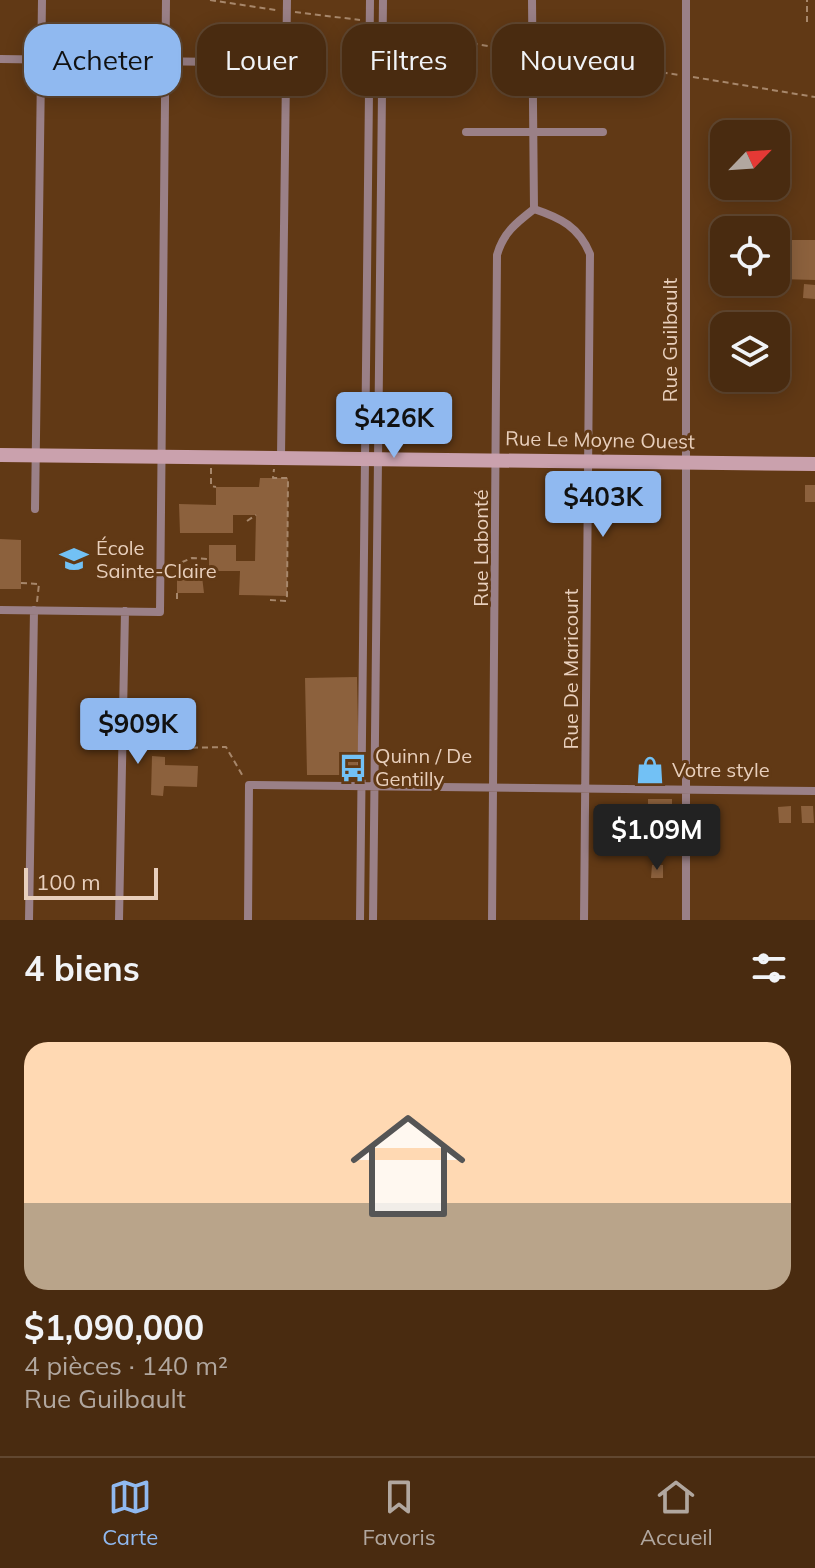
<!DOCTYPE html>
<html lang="fr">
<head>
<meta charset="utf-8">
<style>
	:root { --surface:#492b10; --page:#503319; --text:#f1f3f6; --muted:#b1a79f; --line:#614730; --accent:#90b9f0 }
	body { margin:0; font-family:Mulish,sans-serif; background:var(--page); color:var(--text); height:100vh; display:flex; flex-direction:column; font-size:30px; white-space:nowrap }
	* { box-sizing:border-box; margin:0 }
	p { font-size:26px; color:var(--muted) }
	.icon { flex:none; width:44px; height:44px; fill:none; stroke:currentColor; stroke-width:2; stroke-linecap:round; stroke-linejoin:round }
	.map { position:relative; height:920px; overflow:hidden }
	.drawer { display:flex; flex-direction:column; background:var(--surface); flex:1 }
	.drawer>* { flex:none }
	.banner { position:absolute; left:24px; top:24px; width:768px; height:72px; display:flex; gap:16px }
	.needle { width:52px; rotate:65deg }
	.controls { position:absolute; left:710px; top:120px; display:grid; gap:16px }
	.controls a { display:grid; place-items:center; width:80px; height:80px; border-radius:16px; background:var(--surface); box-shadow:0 4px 20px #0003,0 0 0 2px var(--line); font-size:40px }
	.scale { position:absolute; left:24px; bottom:20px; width:134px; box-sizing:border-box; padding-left:8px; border:4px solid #e8cfbc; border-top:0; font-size:22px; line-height:28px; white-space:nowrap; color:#e8cfbc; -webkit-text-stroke:6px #613915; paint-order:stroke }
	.price { position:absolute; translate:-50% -68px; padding:0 18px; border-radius:8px; background:var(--accent); color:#111; font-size:26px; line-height:52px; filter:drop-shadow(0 2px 4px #0008) }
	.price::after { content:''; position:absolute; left:50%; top:48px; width:24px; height:18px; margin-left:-12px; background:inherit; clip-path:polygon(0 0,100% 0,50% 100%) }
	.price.on { background:#222; color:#fff }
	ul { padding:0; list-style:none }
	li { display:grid; align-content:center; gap:16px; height:424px; padding:0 24px }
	li span { display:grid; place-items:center; height:248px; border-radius:24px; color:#555 }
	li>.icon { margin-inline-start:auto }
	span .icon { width:144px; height:144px; fill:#fffc; stroke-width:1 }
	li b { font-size:34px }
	h2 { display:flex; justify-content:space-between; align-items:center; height:96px; padding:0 24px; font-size:34px }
	.pill { padding:0 28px; border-radius:24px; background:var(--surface); box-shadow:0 4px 20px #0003,0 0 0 2px var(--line); font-size:28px; line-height:72px }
	.pill.on { background:var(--accent); color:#111 }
	.dock { display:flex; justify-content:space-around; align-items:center; height:112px; border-top:2px solid var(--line); background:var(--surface); font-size:22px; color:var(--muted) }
	.dock a { display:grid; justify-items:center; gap:4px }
	.dock .on { color:var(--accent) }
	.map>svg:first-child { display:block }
</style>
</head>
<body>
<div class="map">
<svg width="815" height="920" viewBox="0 0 815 920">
	<rect width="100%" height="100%" fill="#613915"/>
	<path fill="#8c613d" d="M779 240H815V280L779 279Z
		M804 284 815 285V299L803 298Z
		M260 478H288L287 596 239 595 240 571H209V545H236V561H255L256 515H233V533H180L179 504 216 505V487H259Z
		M805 485H815V502H805Z
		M0 539 21 540V589H0Z
		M187 568H201L204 593H177V571L187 572Z
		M357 677 359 775H307L305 678Z
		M152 756 165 757V765L198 766 197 787 164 786 163 796 151 795Z
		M648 799H672V816H648Z
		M791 806V823H779L778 807Z
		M801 806H813L814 823H802Z
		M652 865H663V878H651Z"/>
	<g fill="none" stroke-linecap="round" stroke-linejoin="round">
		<path stroke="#a7876b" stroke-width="2" stroke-dasharray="6 4" stroke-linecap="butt" d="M210 0 276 10
			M295 12 360 20
			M807 22V0
			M393 30 524 52
			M543 54 679 75
			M693 77 815 97
			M211 468V486L216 487
			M247 521 256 515
			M179 571 180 563 192 558 209 559
			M21 583 39 584 37 602
			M177 593V600
			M270 600 286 601 287 596 288 478H273L274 469
			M132 749 226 747 244 778"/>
		<path stroke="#9a8087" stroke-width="8" d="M532 0 534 209
			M686 0V920
			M0 59 286 63
			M466 132H603
			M534 209C561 218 579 227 590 254L584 920
			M281 456 287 0
			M35 509 42 0
			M0 610 160 612 166 0
			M29 920 34 610
			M119 920 125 611
			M248 920 249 785 815 791
			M360 920 370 0
			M373 920 383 0
			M492 920 497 255C503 233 516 223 534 209"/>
		<path stroke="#caa1ad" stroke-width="14" d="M0 455 815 464"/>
	</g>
	<defs>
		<symbol id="school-bare" viewBox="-9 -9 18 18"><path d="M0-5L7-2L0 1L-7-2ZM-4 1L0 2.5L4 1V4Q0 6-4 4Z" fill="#72c1f5" stroke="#613915" stroke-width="2.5" paint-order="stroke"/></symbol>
		<symbol id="bus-bare" viewBox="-9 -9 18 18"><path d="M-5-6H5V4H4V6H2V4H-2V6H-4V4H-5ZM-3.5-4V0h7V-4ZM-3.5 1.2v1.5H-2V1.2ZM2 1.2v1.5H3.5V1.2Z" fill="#72c1f5" stroke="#613915" stroke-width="2.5" paint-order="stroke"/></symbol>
		<symbol id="shop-bare" viewBox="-9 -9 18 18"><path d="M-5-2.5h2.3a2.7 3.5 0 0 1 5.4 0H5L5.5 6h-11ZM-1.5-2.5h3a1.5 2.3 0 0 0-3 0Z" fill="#72c1f5" stroke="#613915" stroke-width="2.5" paint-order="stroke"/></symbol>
	</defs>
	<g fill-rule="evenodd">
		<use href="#school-bare" x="54" y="539" width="40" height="40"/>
		<use href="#bus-bare" x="333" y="748" width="40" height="40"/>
		<use href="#shop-bare" x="630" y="750" width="40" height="40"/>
	</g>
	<g text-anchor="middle" stroke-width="6" stroke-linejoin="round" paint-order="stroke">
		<g font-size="20" fill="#e8cfbc" stroke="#613915">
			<text transform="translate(670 340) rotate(-90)" y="7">Rue Guilbault</text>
			<text transform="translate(600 440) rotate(1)" y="7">Rue Le Moyne Ouest</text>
			<text transform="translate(481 548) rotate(-90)" y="7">Rue Labonté</text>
			<text transform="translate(571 669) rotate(-90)" y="7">Rue De Maricourt</text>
		</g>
		<g font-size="20" fill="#e8cfbc" stroke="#613915" text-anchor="start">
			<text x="96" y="555">École<tspan x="96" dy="23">Sainte-Claire</tspan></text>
			<text x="375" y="763">Quinn / De<tspan x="375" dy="23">Gentilly</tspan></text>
			<text x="672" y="777">Votre style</text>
		</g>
	</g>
</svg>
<div class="controls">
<a><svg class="needle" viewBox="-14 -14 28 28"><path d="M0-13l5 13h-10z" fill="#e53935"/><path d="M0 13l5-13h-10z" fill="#b1a79f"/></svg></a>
<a><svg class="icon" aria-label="locate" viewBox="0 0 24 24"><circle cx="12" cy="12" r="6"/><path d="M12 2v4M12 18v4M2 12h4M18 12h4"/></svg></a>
<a><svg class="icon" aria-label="layers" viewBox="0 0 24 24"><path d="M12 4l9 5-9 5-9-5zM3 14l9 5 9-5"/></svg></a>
</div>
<div class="scale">100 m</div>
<b class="price" style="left:394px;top:460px">$426K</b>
<b class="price" style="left:603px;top:539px">$403K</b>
<b class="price" style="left:138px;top:766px">$909K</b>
<b class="price on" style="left:657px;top:872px">$1.09M</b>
<div class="banner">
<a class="pill on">Acheter</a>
<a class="pill">Louer</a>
<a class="pill">Filtres</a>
<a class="pill">Nouveau</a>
</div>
</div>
<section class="drawer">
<h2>4 biens<svg class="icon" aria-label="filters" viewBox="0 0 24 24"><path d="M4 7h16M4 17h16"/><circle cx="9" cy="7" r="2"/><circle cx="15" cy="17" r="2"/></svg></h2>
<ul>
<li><span style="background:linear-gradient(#ffd9b3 65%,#b9a48a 0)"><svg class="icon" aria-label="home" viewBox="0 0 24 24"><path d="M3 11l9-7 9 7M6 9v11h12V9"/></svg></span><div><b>$1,090,000</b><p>4 pièces · 140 m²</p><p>Rue Guilbault</p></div></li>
</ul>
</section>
<nav class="dock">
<a class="on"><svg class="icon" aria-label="map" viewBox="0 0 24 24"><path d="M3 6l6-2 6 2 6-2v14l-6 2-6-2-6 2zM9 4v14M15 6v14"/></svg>Carte</a>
<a><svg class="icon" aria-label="saved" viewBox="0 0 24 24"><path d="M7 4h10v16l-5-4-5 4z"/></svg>Favoris</a>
<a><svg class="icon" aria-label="home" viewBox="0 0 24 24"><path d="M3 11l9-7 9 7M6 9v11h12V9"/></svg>Accueil</a>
</nav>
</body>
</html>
